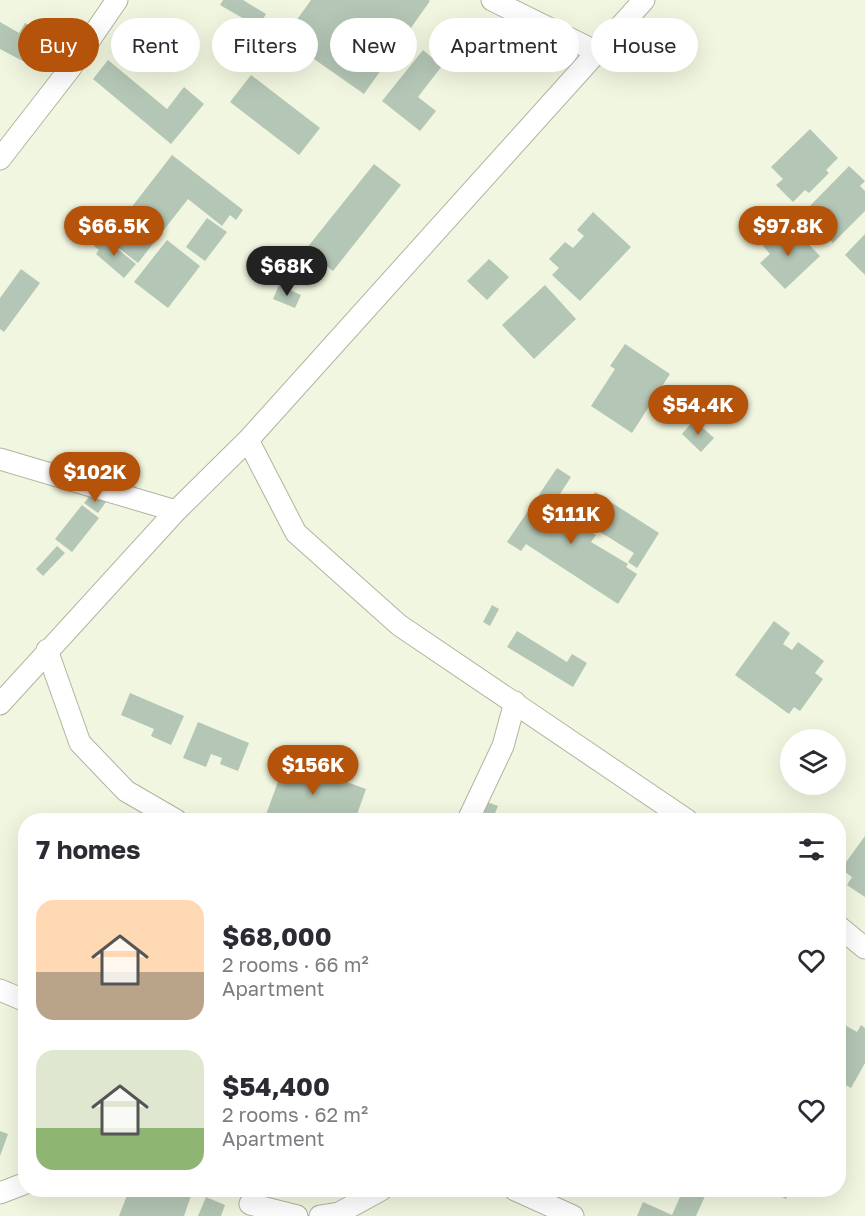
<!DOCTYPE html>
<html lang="en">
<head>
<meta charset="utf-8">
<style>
	:root { --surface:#fff; --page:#f2f2f3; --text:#2b2b33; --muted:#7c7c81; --accent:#b45309 }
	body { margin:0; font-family:"Golos Text",sans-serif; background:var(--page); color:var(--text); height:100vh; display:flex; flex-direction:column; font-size:22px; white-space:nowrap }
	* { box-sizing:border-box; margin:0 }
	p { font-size:20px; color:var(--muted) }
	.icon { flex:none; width:33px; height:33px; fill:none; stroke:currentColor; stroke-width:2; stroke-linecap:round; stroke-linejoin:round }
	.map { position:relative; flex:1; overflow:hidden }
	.details { position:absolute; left:18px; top:813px; width:828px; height:384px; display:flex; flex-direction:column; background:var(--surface); border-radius:24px; box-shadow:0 6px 24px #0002 }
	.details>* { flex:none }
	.top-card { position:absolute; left:18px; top:18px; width:830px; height:54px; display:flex; gap:12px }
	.fabs { position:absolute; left:780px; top:729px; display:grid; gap:12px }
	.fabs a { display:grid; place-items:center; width:66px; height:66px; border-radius:50%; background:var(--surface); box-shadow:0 6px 24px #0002; font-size:30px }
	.price { position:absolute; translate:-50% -51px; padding:0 14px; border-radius:21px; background:var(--accent); color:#fff; font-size:20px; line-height:39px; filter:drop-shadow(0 2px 3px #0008) }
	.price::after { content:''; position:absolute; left:50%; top:36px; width:18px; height:14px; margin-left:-9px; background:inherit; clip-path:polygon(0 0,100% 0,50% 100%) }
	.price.on { background:#222; color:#fff }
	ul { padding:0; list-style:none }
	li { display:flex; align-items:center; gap:18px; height:150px; padding:0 18px }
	li span { display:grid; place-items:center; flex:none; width:168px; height:120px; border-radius:18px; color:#555 }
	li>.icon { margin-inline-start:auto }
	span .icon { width:72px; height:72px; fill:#fffc; stroke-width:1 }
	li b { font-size:26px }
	h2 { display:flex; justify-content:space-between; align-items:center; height:72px; padding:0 18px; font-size:26px }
	.chip { padding:0 21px; border-radius:27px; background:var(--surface); box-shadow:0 6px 24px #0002; font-size:21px; line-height:54px }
	.chip.on { background:var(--accent); color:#fff }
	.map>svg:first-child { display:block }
</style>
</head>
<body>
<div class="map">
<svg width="865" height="1216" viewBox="0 0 865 1216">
	<rect width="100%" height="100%" fill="#f0f6df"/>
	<path fill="#b4c6b5" d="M223 0H243L266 14 258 27 220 5Z
		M311 0H428L430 1 364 94 284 38Z
		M0 22 19 33 25 23 50 36 34 67 0 49Z
		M524 30 543 40 534 55 515 44Z
		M423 50 442 66 418 97 436 111 420 131 382 101Z
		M108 60 167 109 184 87 204 104 171 144 93 79Z
		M251 75 320 128 299 155 230 102Z
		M810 129 838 158 826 170 829 173 809 193 805 190 793 202 776 185 783 179 771 167Z
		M172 155 243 210 236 220 230 215 222 226 188 199 138 263 107 239Z
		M374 164 401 185 333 271 306 249Z
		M849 166 865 181 860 186 865 191V211L833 243 820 231 826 225 808 208Z
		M593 212 631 247 580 301 552 275 559 268 549 259 565 242 573 248 584 236 577 230Z
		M207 218 227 232 205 261 186 247Z
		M795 230 820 256 785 289 760 263 770 254 763 246 778 231 786 238Z
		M865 234V275L845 255Z
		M102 236 136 264 124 278 96 254 99 250 94 246Z
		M167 240 200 266 168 308 134 282Z
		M489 259 509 277 487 300 467 281Z
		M21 269 40 283 4 332 0 329V298Z
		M279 285 301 295 295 308 273 299Z
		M545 285 576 319 534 359 502 325Z
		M625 344 670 374 632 433 591 406 615 369 610 366Z
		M694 420 714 438 701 452 682 434Z
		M557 468 571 477 547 514 567 528 572 520 596 535 591 542 628 564 626 567 637 574 618 604 526 544 521 551 507 542Z
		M93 492 106 502 98 513 84 503Z
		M595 492 659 533 637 568 628 562 634 553 579 519Z
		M82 505 99 518 72 552 55 539Z
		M57 546 65 553 43 576 36 569Z
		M492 605 499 609 490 626 483 622Z
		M774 621 790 633 783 644 792 650 798 642 824 661 815 673 823 679 800 711 794 707 789 714 735 675Z
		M517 631 567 662 572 654 587 663 573 687 507 647Z
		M130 693 184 716 171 745 151 736 154 729 121 715Z
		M198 722 249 743 238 771 220 764 222 758 211 754 206 767 183 758Z
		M286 760 366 789 355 820H264Z
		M487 802 498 806 494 816 483 812Z
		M865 836V897L847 885 852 877 841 869Z
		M843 1024 857 1032 861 1025 865 1028V1063L851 1088 838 1081V1033Z
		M0 1131 8 1134 0 1156Z
		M129 1190H193L184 1216H119Z
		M683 1190H696L706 1194 696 1216H637L643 1202 672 1215Z
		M768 1190H791L786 1199Z
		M206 1197 225 1205 221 1216H198Z"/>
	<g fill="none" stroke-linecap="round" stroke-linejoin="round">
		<defs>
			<path id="street" d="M492 0 597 52
				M0 159 69 70 117 0
				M248 440 296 533 399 625 687 820
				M0 459 176 511
				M47 650 80 743 126 791 176 820
				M0 704 176 511 248 440 644 0
				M468 820 503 746 515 702
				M838 926 865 948
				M0 990 26 1001
				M515 1190 573 1216
				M0 1193 26 1183
				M250 1204 297 1216
				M320 1216 339 1213 381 1190"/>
		</defs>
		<use href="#street" stroke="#afb59f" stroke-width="23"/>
		<use href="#street" stroke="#fff" stroke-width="21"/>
	</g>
</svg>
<div class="fabs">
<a><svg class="icon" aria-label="layers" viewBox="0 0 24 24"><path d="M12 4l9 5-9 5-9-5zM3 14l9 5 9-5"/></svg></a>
</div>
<b class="price" style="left:114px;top:257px">$66.5K</b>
<b class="price" style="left:788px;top:257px">$97.8K</b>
<b class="price on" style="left:287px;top:297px">$68K</b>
<b class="price" style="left:698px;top:436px">$54.4K</b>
<b class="price" style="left:95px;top:503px">$102K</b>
<b class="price" style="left:571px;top:545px">$111K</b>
<b class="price" style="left:313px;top:796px">$156K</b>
<div class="top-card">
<a class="chip on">Buy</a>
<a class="chip">Rent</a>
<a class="chip">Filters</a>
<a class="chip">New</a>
<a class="chip">Apartment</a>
<a class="chip">House</a>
</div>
<section class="details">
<h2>7 homes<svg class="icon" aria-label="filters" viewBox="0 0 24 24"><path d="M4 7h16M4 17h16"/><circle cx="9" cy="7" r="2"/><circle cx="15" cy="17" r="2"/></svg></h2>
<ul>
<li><span style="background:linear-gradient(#ffd9b3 60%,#b9a48a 0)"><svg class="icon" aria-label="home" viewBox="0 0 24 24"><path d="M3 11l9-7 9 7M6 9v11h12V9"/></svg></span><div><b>$68,000</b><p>2 rooms · 66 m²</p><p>Apartment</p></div><svg class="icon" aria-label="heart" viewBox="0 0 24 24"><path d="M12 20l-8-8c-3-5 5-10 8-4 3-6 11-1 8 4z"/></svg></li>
<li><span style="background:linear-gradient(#dfe7d0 65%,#8fb573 0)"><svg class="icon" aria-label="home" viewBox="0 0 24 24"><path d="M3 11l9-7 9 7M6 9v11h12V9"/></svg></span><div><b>$54,400</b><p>2 rooms · 62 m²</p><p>Apartment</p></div><svg class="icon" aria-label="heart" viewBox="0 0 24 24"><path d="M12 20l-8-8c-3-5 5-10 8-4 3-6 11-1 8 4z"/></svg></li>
</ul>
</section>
</div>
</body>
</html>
